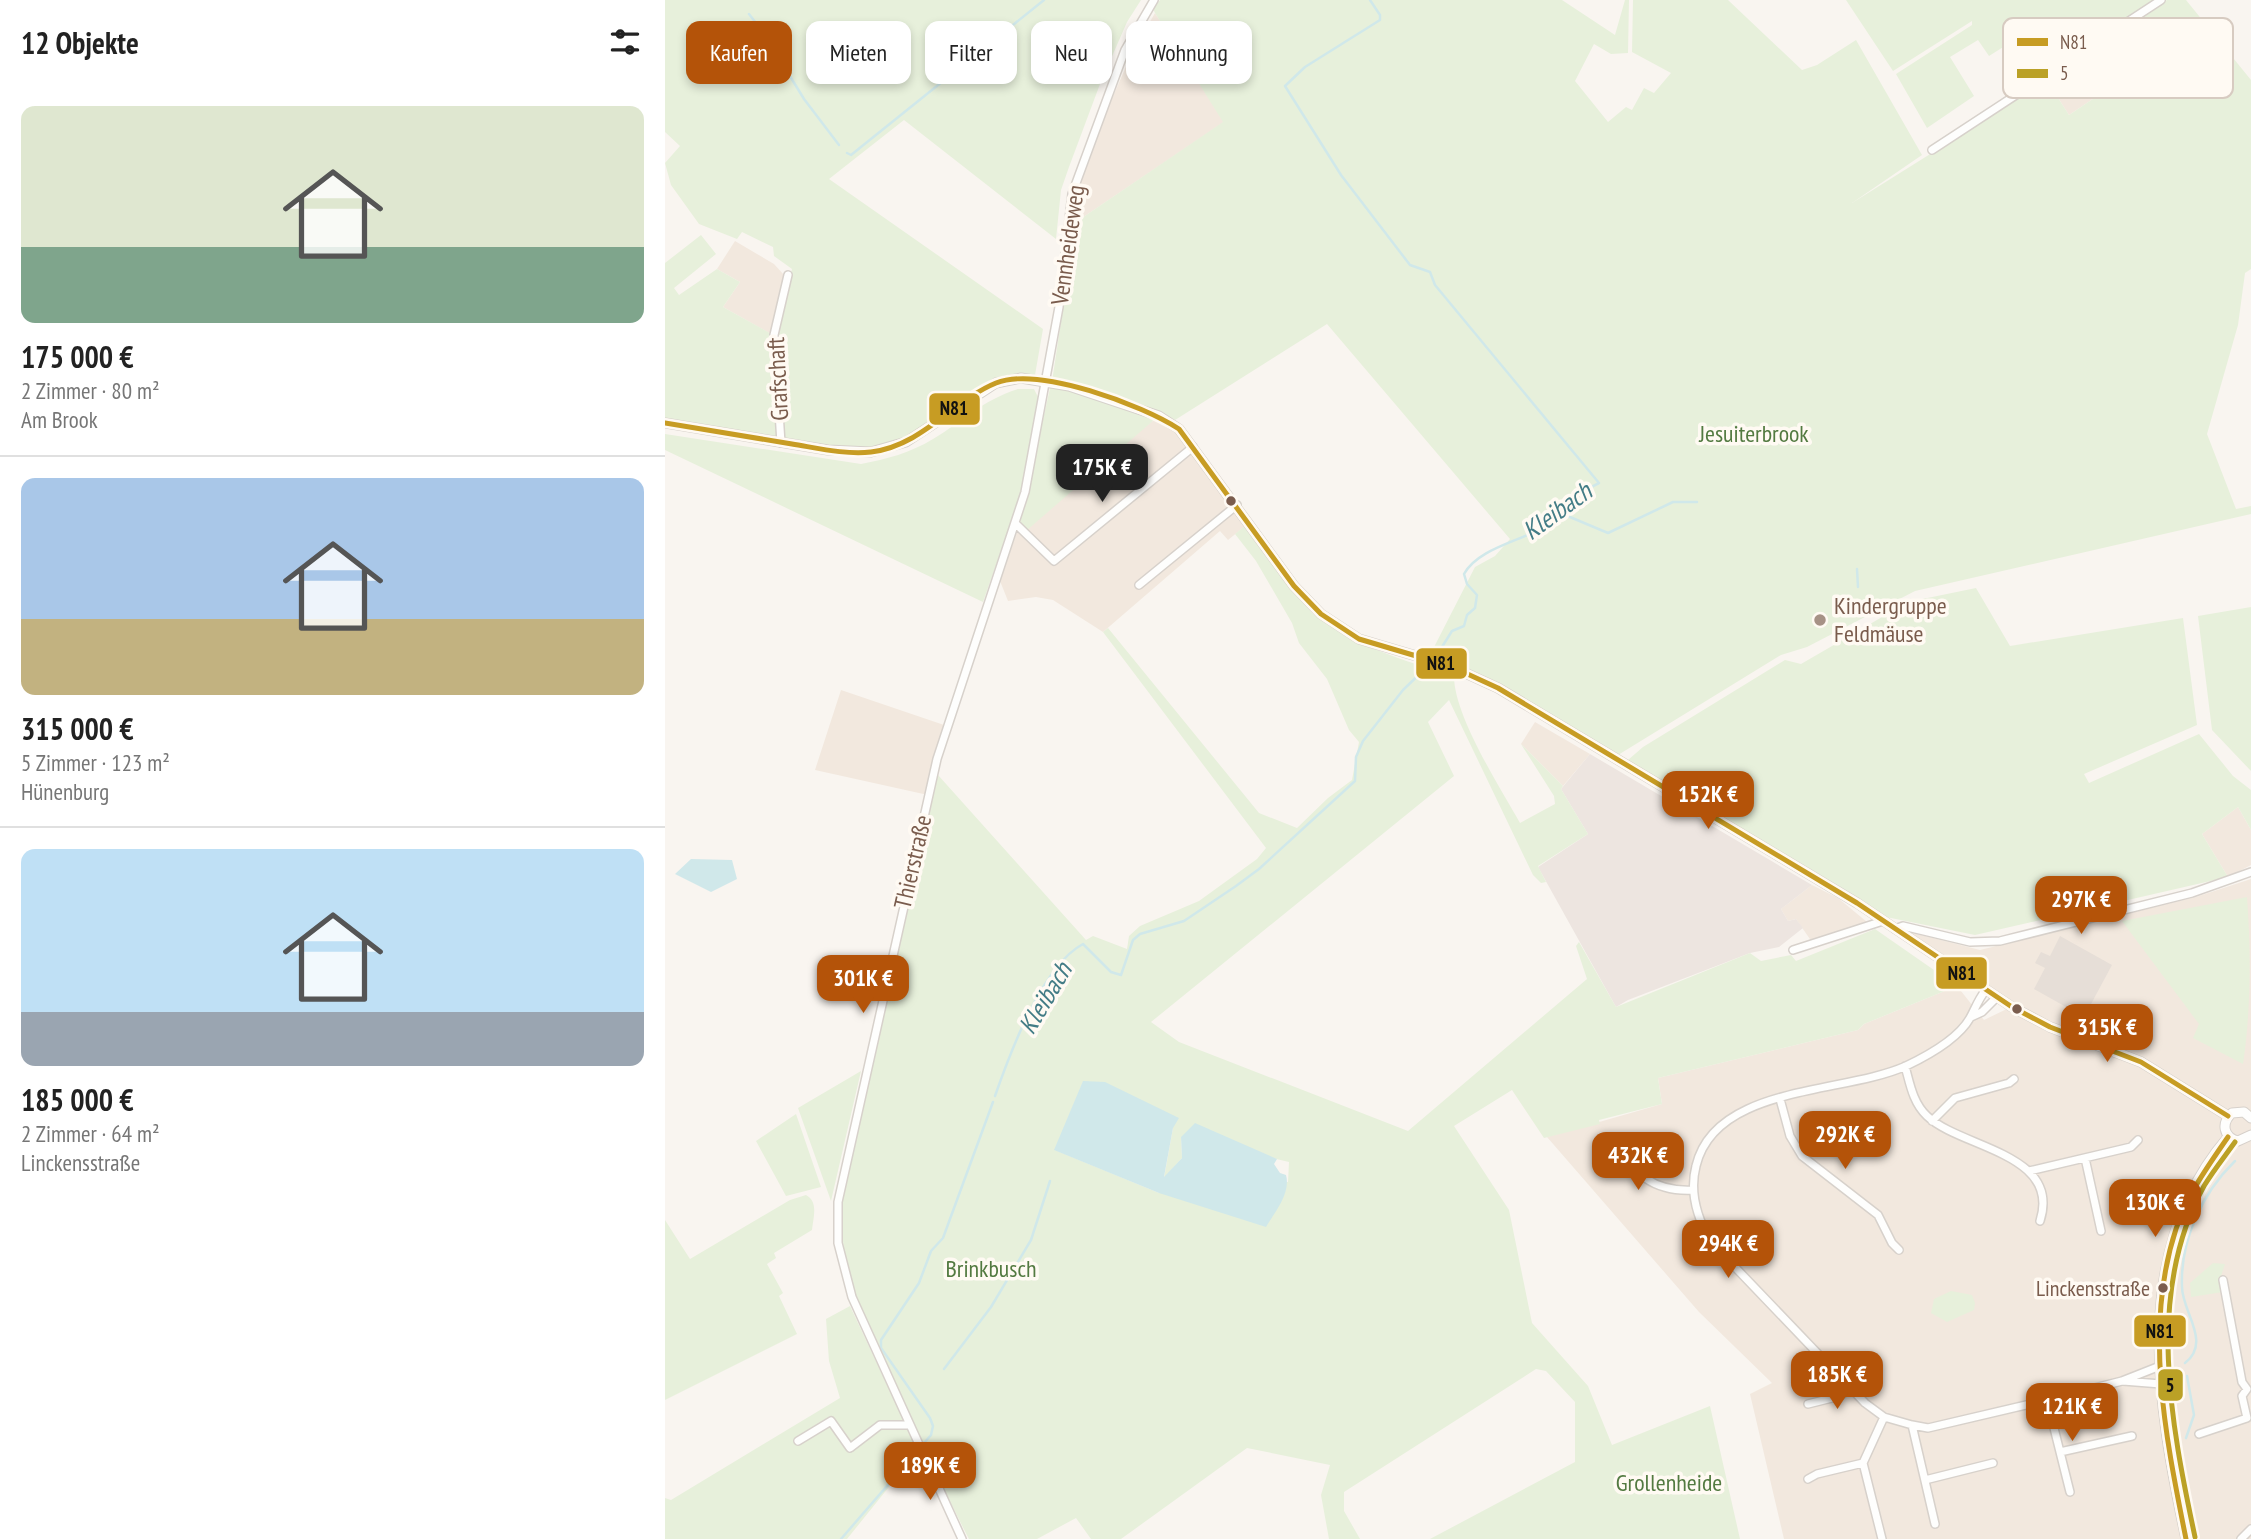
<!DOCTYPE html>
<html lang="de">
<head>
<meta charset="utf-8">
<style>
	:root { --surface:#fff; --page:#f2f2f2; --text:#222; --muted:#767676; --line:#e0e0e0; --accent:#b45309 }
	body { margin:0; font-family:"PT Sans Narrow",sans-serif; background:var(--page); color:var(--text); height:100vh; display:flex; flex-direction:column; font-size:26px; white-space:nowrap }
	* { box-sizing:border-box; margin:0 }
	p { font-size:23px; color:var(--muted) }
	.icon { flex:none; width:38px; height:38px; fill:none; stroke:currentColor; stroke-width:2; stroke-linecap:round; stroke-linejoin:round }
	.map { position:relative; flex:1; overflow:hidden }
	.drawer { display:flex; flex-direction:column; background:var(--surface); width:665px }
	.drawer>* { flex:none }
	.hud { position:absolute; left:21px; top:21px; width:665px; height:63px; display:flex; gap:14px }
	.price { position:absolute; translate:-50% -60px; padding:0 16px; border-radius:14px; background:var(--accent); color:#fff; font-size:23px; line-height:46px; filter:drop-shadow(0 2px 4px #0008) }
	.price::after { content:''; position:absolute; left:50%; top:42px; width:21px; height:16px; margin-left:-10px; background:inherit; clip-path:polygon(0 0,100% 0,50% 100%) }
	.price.active { background:#222; color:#fff }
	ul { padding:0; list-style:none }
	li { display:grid; align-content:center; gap:14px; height:371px; padding:0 21px }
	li+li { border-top:2px solid var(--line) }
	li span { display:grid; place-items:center; height:217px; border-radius:14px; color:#555 }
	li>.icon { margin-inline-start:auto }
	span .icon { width:126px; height:126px; fill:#fffc; stroke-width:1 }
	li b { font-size:30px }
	h2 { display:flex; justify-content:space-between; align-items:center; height:84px; padding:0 21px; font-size:30px }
	.pill { padding:0 24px; border-radius:14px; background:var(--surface); box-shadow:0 4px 10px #0003; font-size:24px; line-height:63px }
	.pill.active { background:var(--accent); color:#fff }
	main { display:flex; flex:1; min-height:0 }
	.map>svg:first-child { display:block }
</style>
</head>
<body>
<main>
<section class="drawer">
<h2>12 Objekte<svg class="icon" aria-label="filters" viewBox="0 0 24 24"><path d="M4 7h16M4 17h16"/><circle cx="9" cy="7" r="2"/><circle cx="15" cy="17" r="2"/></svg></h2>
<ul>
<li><span style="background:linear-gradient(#dfe7d0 65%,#7fa58c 0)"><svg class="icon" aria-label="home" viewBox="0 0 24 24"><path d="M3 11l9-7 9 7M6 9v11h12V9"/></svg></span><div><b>175 000 €</b><p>2 Zimmer · 80 m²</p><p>Am Brook</p></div></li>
<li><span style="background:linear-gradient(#a9c7e8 65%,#c2b280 0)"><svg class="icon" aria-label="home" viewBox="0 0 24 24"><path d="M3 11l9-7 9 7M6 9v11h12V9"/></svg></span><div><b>315 000 €</b><p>5 Zimmer · 123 m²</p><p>Hünenburg</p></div></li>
<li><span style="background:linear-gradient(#bfe0f5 75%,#9aa5b1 0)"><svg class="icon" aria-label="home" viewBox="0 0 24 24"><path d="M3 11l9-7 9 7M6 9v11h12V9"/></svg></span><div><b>185 000 €</b><p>2 Zimmer · 64 m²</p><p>Linckensstraße</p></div></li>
</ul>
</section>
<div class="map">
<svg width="1586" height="1539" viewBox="0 0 1586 1539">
	<rect width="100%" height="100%" fill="#f9f5f0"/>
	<path fill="#f2e8de" d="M490 13 559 122 411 222 416 183 438 119 467 53Z
		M1431 46 1456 80 1404 115 1381 79Z
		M70 241 109 264 120 276 106 334 58 307 75 282 52 269Z
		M494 416 507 422 585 522 563 540 555 531 438 632 388 600 371 597 343 601 335 581 354 526Z
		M176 690 282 726 263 795 150 770Z
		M870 722 925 754 898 786 856 744Z
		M1573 807 1586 830V865L1563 877 1537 834Z
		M1586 879V1539H1119L1085 1394 1107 1383 1034 1312 882 1137 997 1104 993 1078 1193 1030 1199 1024 1292 986 1319 1020 1350 1005 1244 932 1315 950 1531 897Z
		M1147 885 1173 898 1202 922 1147 942 1131 919 1123 921 1116 909Z"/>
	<path fill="#ede5e0" d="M925 754 1147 885 1116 909 1123 921 1131 919 1138 928 1114 947 1085 953 963 1000 951 1007 873 867 923 834 896 789Z"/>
	<path fill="#e7f0db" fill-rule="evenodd" d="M0 0H476L462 22 435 84 404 167 396 190 391 239 239 120 164 179 378 329 370 375C311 373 291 413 243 438 226 446 208 447 190 449L0 419V263L36 235 51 254 9 288 14 295 52 269 75 282 58 307 112 337 127 269 109 256 108 247 77 232 72 239 34 224 6 185 0 163 15 146 0 132Z
		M495 0H897L950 35 960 0H964L963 53 946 54 929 44 910 81 943 122 961 107 967 110 979 88 989 93 1006 73 967 52 968 0H1063L1137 70 1152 65 1191 40 1257 155 1187 203 1380 82 1381 79 1404 115 1456 80 1431 46 1502 0H1521L1586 80V269L1580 273 1573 325 1542 434 1571 509 1586 506V514L1250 591 1142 647 1116 655 953 755 833 683 766 653 810 567 830 556 845 539 662 324 510 420 497 413 361 531 354 526 388 375 411 222 558 122 490 13 488 9Z
		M1181 0H1492L1367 80 1343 44 1324 56 1313 40 1285 57 1309 96 1262 128 1231 74 1307 25V21L1228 71Z
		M353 389H369L375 401 357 491 318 602 0 450V434L196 464C222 459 245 453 268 439 300 420 316 401 353 389Z
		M581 525 647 613C688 646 741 661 789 676 789 716 835 787 855 823L890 804 889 796 856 744 898 786 896 789 923 834 873 866 881 882 876 883 868 875 784 700 763 722 789 776 486 1022 514 1042 743 1131 922 979 911 946 914 942 951 1007 1085 953 1096 961 1126 955 1131 961 1210 929 1292 986 1199 1024 1193 1030 993 1078 997 1104 934 1120 935 1124 879 1138 847 1090 789 1126 844 1210 867 1323 923 1386 947 1445 1045 1406 1075 1539H765L910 1462V1402L881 1371 871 1369 679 1492V1511L695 1539H664L656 1495 665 1465 582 1448 456 1539H426L411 1518 372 1539H304C280 1493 259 1446 237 1399 204 1329 176 1282 175 1202L236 927 273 775 421 940 428 936 462 949 464 936 475 926 534 901 592 859 601 848 438 632 443 628 594 813 632 828 663 798 687 780 694 742 684 730 662 679 634 643 627 623 591 561 570 534ZM418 1082 508 1128 499 1178 517 1158 516 1137 624 1162 623 1182 494 1193 390 1150Z
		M1311 588 1345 646 1518 618 1532 725 1419 774 1424 783 1534 734 1568 776 1586 790V830L1573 807 1537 834 1563 877 1310 935 1221 917 963 760 978 747 1120 660 1136 664 1243 602Z
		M1586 607V771L1547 730 1533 616Z
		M1582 897C1586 949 1586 1012 1578 1064L1528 1038 1534 1024 1457 921Z
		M196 1071 166 1201 133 1108Z
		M131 1114 156 1187 121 1196 91 1141Z
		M141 1195C154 1202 148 1218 147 1230L109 1253 111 1258 102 1264 118 1293 114 1296 132 1334 0 1400V1220L25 1259 125 1200Z
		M1548 1263 1560 1264 1556 1276 1558 1292 1526 1297 1525 1283Z
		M1286 1291 1307 1295 1310 1303 1309 1310 1282 1322 1266 1313 1269 1299Z
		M185 1306 253 1451 182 1539H0V1498L6 1500 175 1398 164 1361 161 1319Z"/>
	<path fill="#d0e8ea" d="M26 859 67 860 72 879 46 892 10 874Z
		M418 1081 440 1082 514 1118 508 1128 499 1177 517 1158 516 1137 530 1123 612 1159 609 1164 615 1173 621 1175C626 1193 610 1212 601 1227L494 1193 389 1150Z"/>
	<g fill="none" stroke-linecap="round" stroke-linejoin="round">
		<path stroke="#d0e8ea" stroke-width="2.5" d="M705 0 715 15V20L640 67 620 86 676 175 745 265 765 272 770 285 934 483C909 494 896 518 873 530 851 542 812 550 799 574L802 584 812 595 810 608 802 615 799 626 787 631 770 658
			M84 14 98 32 139 99 174 145
			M182 153 186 155 379 0
			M893 512 943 533 1008 502H1032
			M1192 569 1193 587
			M330 1096C345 1053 377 966 418 944L446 972 456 975 468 940 475 934 519 921 571 886 594 869 690 781 691 757 698 741 738 690 766 663
			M1520 1363C1547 1342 1517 1312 1517 1287 1515 1241 1537 1193 1570 1161
			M279 1369 326 1307 366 1240 385 1181
			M1521 1438 1529 1415 1522 1376
			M176 1539 266 1435 268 1426 265 1418 216 1348V1340L254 1283 266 1251 278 1238 328 1102"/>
	</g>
	<path fill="#e6ded7" d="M1395 936 1447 965 1419 1017 1369 989 1380 968 1370 963 1376 952 1385 956Z"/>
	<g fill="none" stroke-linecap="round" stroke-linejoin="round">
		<defs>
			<path id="minor" d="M1267 150 1496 0
				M116 443 109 335 123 275
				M351 524 389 561 528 447
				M474 585 572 505
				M1230 929 1238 926 1305 942 1335 941 1527 893 1586 872
				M1128 950 1218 921
				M1320 991C1313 1000 1310 1009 1305 1018 1293 1039 1262 1056 1241 1066 1179 1094 1050 1085 1031 1166 1024 1193 1032 1218 1046 1242L1200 1403 1219 1417 1247 1425 1263 1428 1382 1400 1457 1381 1495 1366
				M1306 1017 1317 1012 1331 998
				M1240 1066C1245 1084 1248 1103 1262 1116 1295 1148 1397 1153 1375 1221
				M1115 1099 1125 1136 1137 1156 1213 1215 1227 1243 1234 1250
				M1267 1121 1290 1098 1344 1083 1349 1079
				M950 1141C969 1174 988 1192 1028 1190
				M1420 1158 1436 1231
				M1364 1171 1466 1147 1473 1140
				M1458 1381 1496 1384
				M1382 1400 1405 1492
				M1143 1404 1175 1396 1185 1388
				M1247 1425 1270 1524
				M1534 1434 1582 1418 1577 1396 1582 1389 1577 1382 1558 1280
				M133 1441 166 1421 185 1448 215 1425H245
				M1395 1452 1467 1436
				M1143 1479 1152 1474 1198 1463
				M1260 1480 1328 1463
				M297 1539 187 1297 173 1243V1202L272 759 360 492 394 307 407 194 460 50 489 0
				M1217 1539 1198 1463 1219 1417
				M1576 1539 1586 1529"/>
			<path id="tertiary" d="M0 423 163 450 206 452 241 442 331 383 356 378 404 386 494 416 514 429 629 586 656 614 694 639 785 666 833 688 1192 903 1347 1007 1385 1027 1476 1062 1563 1116
				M1586 1118 1579 1112 1567 1113C1556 1123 1558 1137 1573 1141L1586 1135
				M1521 1539C1492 1403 1465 1251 1563 1137"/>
		</defs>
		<use href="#minor" stroke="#d7d1cb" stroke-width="10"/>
		<use href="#tertiary" stroke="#d7d1cb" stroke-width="11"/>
		<use href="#minor" stroke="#fefefd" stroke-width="7"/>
		<use href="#tertiary" stroke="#fefefd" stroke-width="9"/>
		<defs>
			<path id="bus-1" d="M0 423C42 430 84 437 127 444 152 448 181 455 206 452 257 446 289 400 331 383 374 366 477 405 514 429L629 586 656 614 694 639 785 666 833 688 1192 903 1347 1007 1385 1027 1476 1062 1563 1116
				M1521 1539C1501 1439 1478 1329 1511 1229 1522 1195 1543 1166 1563 1137"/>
			<path id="bus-2" d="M1530 1537C1506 1424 1480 1293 1539 1186 1548 1171 1560 1156 1570 1142"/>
		</defs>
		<use href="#bus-1" stroke="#fffaf3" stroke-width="10"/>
		<use href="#bus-2" stroke="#fffaf3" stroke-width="10"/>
		<use href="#bus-1" stroke="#c79c23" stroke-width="5"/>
		<use href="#bus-2" stroke="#bba126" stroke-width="5"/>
	</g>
	<g fill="#7a5c4d" stroke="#fffaf3" stroke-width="2.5">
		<circle cx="566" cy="501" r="6"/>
		<circle cx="1352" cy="1009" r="6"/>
		<circle cx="1498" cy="1288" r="6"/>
	</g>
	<circle fill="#a69286" stroke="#fffaf3" stroke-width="2.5" cx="1155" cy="620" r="7"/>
	<g text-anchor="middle" stroke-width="7" stroke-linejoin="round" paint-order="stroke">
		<g font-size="22" fill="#7a5c4d" stroke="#fffaf3" text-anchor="end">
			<text x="1485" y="1296">Linckensstraße</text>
		</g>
		<g font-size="24" fill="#7a5c4d" stroke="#fffaf3">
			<text transform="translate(403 245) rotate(-82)" y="8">Vennheideweg</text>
			<text transform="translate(113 379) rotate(-93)" y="8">Grafschaft</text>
			<text transform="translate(248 862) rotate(-77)" y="8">Thierstraße</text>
		</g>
		<g font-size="24" fill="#537a41" stroke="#fffaf3">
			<text x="1089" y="442">Jesuiterbrook</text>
			<text x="326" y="1277">Brinkbusch</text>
			<text x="1004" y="1491">Grollenheide</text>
		</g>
		<g font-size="24" fill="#7a5c4d" stroke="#fffaf3" text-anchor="start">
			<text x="1169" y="614">Kindergruppe<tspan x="1169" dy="28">Feldmäuse</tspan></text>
		</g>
		<g font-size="26" font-style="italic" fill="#437c86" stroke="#fffaf3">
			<text transform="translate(892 511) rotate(-36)" y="9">Kleibach</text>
			<text transform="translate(380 998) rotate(-59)" y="9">Kleibach</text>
		</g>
	</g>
	<rect x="1338" y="18" width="230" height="80" rx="10" fill="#fffaf3" stroke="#d7cbc1" stroke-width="2"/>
	<rect x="1352" y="38" width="31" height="8" fill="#c79c23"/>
	<rect x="1352" y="69" width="31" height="9" fill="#bba126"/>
	<g font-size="19" fill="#7a5c4d">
		<text x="1395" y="49">N81</text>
		<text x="1395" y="80">5</text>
	</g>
	<g stroke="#fffaf3" stroke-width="2.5">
		<rect x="263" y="392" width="53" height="34" rx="7" fill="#c79c23"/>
		<rect x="750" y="647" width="53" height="33" rx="7" fill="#c79c23"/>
		<rect x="1270" y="956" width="53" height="34" rx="7" fill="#c79c23"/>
		<rect x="1468" y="1314" width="54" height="34" rx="7" fill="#c79c23"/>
		<rect x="1492" y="1368" width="27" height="34" rx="7" fill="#bba126"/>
	</g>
	<g font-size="19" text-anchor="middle" font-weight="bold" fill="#111">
		<text x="289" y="415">N81</text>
		<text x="776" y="670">N81</text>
		<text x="1297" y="980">N81</text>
		<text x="1495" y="1338">N81</text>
		<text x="1505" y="1392">5</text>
	</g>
</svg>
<b class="price active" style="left:437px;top:504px">175K €</b>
<b class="price" style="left:1043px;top:831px">152K €</b>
<b class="price" style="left:1416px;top:936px">297K €</b>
<b class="price" style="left:198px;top:1015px">301K €</b>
<b class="price" style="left:1442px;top:1064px">315K €</b>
<b class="price" style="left:1180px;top:1171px">292K €</b>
<b class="price" style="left:973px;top:1192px">432K €</b>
<b class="price" style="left:1490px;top:1239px">130K €</b>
<b class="price" style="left:1063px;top:1280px">294K €</b>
<b class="price" style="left:1172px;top:1411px">185K €</b>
<b class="price" style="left:1407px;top:1443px">121K €</b>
<b class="price" style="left:265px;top:1502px">189K €</b>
<div class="hud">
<a class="pill active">Kaufen</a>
<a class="pill">Mieten</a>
<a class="pill">Filter</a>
<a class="pill">Neu</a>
<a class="pill">Wohnung</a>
</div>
</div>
</main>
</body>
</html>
